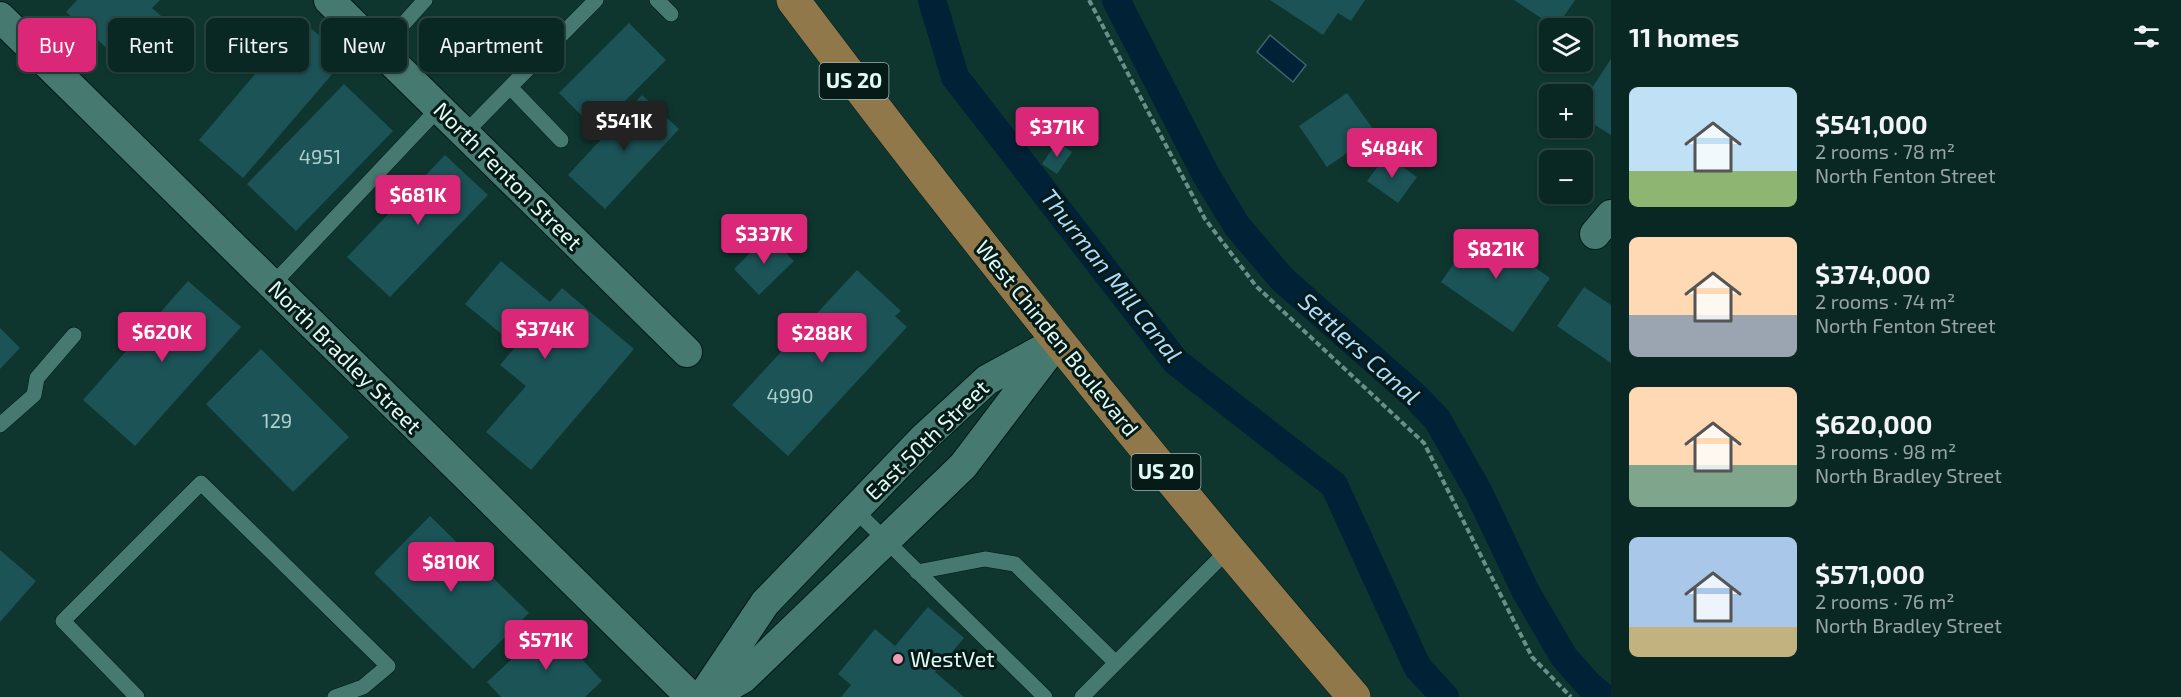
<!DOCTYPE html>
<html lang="en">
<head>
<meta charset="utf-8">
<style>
	:root { --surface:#0a2823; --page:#183430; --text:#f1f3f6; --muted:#99a6a6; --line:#2a4441; --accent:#db2777 }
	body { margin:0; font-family:"Exo 2",sans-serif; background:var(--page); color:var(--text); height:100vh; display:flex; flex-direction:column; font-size:22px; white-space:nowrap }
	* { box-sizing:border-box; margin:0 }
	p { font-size:20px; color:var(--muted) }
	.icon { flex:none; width:33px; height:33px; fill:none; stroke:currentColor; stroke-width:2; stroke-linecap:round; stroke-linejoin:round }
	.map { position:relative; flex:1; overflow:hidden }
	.sheet { display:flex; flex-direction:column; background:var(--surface); width:570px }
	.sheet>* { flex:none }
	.banner { position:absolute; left:18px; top:18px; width:570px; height:54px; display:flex; gap:12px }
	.controls { position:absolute; left:1539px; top:18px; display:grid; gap:12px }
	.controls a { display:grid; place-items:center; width:54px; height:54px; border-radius:9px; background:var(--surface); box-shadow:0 2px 4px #0004,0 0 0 2px var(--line); font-size:30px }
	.price { position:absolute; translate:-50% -51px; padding:0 14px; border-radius:6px; background:var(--accent); color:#fff; font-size:20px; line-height:39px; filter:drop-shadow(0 2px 3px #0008) }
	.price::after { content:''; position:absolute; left:50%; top:36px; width:18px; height:14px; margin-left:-9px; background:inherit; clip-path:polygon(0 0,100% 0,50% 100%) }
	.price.current { background:#222; color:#fff }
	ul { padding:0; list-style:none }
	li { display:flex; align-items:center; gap:18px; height:150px; padding:0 18px }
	li span { display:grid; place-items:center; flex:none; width:168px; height:120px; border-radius:9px; color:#555 }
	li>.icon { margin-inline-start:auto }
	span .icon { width:72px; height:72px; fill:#fffc; stroke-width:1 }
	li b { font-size:26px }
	h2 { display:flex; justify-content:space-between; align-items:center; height:72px; padding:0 18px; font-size:26px }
	.tag { padding:0 21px; border-radius:9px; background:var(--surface); box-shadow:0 2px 4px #0004,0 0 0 2px var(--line); font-size:21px; line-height:54px }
	.tag.current { background:var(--accent); color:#fff }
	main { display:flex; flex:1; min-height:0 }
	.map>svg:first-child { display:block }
</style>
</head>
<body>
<main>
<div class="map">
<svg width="1611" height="697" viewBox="0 0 1611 697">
	<rect width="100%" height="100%" fill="#0e362f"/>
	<path fill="#002136" stroke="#43626f" stroke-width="1.5" d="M1270 35 1306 65 1293 82 1257 52Z"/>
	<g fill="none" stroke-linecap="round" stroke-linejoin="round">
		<path stroke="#002136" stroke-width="28" d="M932 0 955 77 1176 362 1334 485 1418 668 1445 697
			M1116 0 1206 175 1237 226 1282 279 1415 396 1437 419 1478 491 1526 592 1564 657 1587 683 1603 697"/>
	</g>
	<path fill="#1b5356" d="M77 0H160L152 8 168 22 127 66 66 12Z
		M1270 0H1365L1351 21 1338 13 1323 35Z
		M1514 0H1575L1556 28Z
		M301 20 346 58 243 178 199 140Z
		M629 23 666 60 596 130 559 93Z
		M1611 59V135L1582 117V103Z
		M344 84 393 131 296 231 247 184Z
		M1347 93 1376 133 1327 167 1299 126Z
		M642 95 679 129 605 209 568 175Z
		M1057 142 1072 152 1057 174 1042 164Z
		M445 155 488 195 390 297 347 257Z
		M1386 155 1417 177 1398 203 1367 181Z
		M1478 229 1550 278 1513 332 1441 282Z
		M768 235 794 261 759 295 734 269Z
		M501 261 550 302 562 288 634 349 531 470 486 432 526 386 500 365 516 346 465 304Z
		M857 270 901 311 895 316 907 327 788 456 732 405Z
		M188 281 241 327 135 446 83 400Z
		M1584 287 1611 305V363L1557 326Z
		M0 328 20 348 0 369Z
		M261 349 349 437 293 492 206 404Z
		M430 516 529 613 473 669 374 573Z
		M0 550 36 581 0 622Z
		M928 607 964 638 935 672 964 697H841L851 685 838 674 875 629 895 646Z
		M550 624 602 681 585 697H501L487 682Z"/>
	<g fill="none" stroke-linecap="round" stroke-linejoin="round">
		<defs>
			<path id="lane" d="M657 0 671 14
				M380 50 425 0
				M464 134 510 87
				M561 140 510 87 596 0
				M272 285 439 108
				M0 425 34 395 37 378 74 335
				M855 510 1045 697
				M917 572 985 559 1015 564 1116 663
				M137 697 63 621 201 483 388 666 363 687 335 697
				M1082 697 1229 549"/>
			<path id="street" d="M329 0 687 352
				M0 17 691 697
				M1595 234 1611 215
				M702 697 765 603 925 437 987 380 1058 341
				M710 697 743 678 963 466 1051 350"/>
			<path id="primary" d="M793 0C972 238 1160 471 1354 697"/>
		</defs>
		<use href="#lane" stroke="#021b17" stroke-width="16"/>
		<use href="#street" stroke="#021b17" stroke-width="32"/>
		<use href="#primary" stroke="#021b17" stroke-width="34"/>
		<path stroke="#6c8e88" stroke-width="4" stroke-dasharray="6 3" stroke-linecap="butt" d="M1089 0 1205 219 1256 286 1424 443 1532 657 1571 697"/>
		<use href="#lane" stroke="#467970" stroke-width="15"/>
		<use href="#street" stroke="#467970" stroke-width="30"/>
		<use href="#primary" stroke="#90784a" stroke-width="33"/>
	</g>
	<circle fill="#f19ab4" stroke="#061b17" stroke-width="2" cx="898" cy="659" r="6"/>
	<g text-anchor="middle" stroke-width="6" stroke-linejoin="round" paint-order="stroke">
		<g font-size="20" fill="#afd0cc">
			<text x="320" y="164">4951</text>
			<text x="790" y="403">4990</text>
			<text x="277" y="428">129</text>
		</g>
		<g fill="#061b17" stroke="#9fb7b2" stroke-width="1.5">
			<rect x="819.5" y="63" width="69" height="36" rx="4.5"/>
			<rect x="1131.5" y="454" width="69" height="36" rx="4.5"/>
		</g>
		<g font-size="21" font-weight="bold" fill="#e0faf4">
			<text x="854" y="88">US 20</text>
			<text x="1166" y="479">US 20</text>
		</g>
		<g font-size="22" fill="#e0faf4" stroke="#061b17">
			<text transform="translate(508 176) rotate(45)" y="8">North Fenton Street</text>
			<text transform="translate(1057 338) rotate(51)" y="8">West Chinden Boulevard</text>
			<text transform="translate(345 357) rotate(45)" y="8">North Bradley Street</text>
			<text transform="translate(927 440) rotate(-44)" y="8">East 50th Street</text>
		</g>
		<g font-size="22" fill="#e0faf4" stroke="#061b17" text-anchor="start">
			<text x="910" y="667">WestVet</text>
		</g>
		<g font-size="24" font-style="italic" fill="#aedcff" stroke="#061b17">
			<text transform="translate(1111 276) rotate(52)" y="8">Thurman Mill Canal</text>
			<text transform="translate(1359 349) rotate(42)" y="8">Settlers Canal</text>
		</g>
	</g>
</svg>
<div class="controls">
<a><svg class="icon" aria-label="layers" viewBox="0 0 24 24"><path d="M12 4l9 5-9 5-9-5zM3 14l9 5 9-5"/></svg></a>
<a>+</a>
<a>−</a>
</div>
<b class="price current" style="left:624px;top:152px">$541K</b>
<b class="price" style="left:1057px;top:158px">$371K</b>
<b class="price" style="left:1392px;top:179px">$484K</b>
<b class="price" style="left:418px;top:226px">$681K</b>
<b class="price" style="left:764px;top:265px">$337K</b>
<b class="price" style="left:1496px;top:280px">$821K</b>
<b class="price" style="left:545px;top:360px">$374K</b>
<b class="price" style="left:162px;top:363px">$620K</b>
<b class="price" style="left:822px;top:364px">$288K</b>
<b class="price" style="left:451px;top:593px">$810K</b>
<b class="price" style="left:546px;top:671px">$571K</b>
<div class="banner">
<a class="tag current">Buy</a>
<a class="tag">Rent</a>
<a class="tag">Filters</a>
<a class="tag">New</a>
<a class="tag">Apartment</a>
</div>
</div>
<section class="sheet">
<h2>11 homes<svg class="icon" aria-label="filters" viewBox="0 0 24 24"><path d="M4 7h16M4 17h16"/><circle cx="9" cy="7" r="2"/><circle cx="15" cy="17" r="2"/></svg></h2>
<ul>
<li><span style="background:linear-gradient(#bfe0f5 70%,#8fb573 0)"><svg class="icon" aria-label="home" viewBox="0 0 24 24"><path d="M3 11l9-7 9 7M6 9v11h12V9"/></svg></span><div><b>$541,000</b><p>2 rooms · 78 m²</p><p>North Fenton Street</p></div></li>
<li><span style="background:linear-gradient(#ffd9b3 65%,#9aa5b1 0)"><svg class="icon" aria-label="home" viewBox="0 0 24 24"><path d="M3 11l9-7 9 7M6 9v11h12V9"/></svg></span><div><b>$374,000</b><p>2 rooms · 74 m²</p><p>North Fenton Street</p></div></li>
<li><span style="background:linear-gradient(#ffd9b3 65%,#7fa58c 0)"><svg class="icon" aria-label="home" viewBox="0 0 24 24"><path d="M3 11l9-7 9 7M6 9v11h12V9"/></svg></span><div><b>$620,000</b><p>3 rooms · 98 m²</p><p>North Bradley Street</p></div></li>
<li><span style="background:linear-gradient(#a9c7e8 75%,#c2b280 0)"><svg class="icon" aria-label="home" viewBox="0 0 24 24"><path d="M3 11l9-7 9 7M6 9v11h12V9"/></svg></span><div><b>$571,000</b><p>2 rooms · 76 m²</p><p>North Bradley Street</p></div></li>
</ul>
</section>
</main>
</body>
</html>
